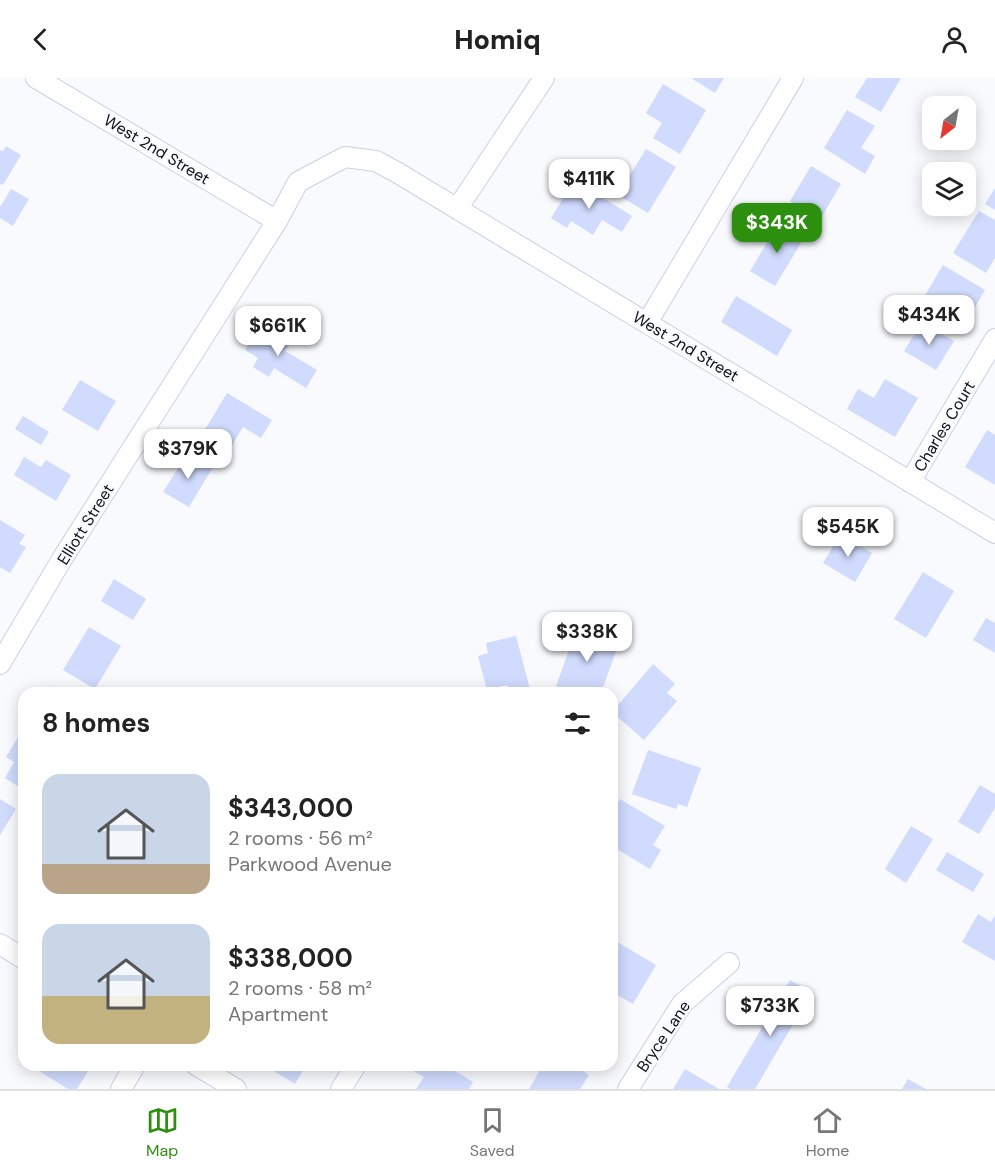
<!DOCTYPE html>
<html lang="en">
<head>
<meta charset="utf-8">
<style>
	:root { --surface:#fff; --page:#f2f2f2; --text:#222; --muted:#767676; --line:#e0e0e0; --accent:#2c900e }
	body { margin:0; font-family:"DM Sans",sans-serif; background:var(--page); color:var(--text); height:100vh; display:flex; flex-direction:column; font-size:22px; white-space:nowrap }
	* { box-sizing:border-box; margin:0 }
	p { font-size:20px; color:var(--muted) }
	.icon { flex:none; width:33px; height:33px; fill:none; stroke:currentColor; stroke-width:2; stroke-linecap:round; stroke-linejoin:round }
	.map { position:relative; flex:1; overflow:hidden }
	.drawer { position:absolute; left:18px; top:609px; width:600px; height:384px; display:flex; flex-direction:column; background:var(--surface); border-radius:18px; box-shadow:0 3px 15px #0003 }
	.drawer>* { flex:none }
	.needle { width:39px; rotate:211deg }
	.buttons { position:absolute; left:922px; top:18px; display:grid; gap:12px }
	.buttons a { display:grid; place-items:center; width:54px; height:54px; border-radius:12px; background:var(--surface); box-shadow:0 3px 15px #0003; font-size:30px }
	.price { position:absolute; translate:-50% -51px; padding:0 14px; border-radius:12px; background:#fff; color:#222; font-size:20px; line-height:39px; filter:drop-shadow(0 2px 3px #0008) }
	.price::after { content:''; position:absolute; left:50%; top:36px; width:18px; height:14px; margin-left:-9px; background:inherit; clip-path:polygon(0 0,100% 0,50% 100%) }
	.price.current { background:var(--accent); color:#fff }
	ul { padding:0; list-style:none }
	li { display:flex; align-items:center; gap:18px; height:150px; padding:0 24px }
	li span { display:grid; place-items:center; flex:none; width:168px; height:120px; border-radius:18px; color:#555 }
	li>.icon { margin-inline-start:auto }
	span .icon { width:72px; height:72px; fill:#fffc; stroke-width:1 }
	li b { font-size:26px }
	h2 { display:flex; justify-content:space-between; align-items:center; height:72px; padding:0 24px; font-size:26px }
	header { display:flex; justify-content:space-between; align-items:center; height:78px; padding:0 24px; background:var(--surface); font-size:27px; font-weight:800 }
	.menu { display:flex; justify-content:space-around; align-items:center; height:84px; border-top:2px solid var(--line); background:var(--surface); font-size:16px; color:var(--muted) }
	.menu a { display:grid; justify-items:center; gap:3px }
	.menu .current { color:var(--accent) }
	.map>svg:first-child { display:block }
</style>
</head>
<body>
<header><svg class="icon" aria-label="back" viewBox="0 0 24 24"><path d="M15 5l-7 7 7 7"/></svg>Homiq<svg class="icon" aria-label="person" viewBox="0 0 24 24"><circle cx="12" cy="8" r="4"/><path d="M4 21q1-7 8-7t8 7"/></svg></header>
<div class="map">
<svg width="995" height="1011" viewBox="0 0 995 1011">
	<rect width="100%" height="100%" fill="#f8fafe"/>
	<path fill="#d0dbfd" d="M691 0H724L715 15Z
		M867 0H901L881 34 855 19Z
		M663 6 706 32 680 76 653 60 662 45 646 35Z
		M847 32 875 48 861 70 875 78 865 96 824 70Z
		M6 68 21 77 3 107 0 106V72L3 73Z
		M646 71 676 89 648 135 618 117Z
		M811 88 841 106 815 150 794 137 799 129 790 123Z
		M574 102 632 138 622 154 602 142 593 157 571 143 567 150 551 140Z
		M995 110V132L985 126Z
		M11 111 29 121 13 148 0 140V129Z
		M979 133 995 142V180L986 195 953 175Z
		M779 145 804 160 775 208 750 193Z
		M943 187 985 212 962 251 920 226Z
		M736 218 792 252 777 278 721 244Z
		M922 244 954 263 936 292 904 273Z
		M261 247 291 265 285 273 317 292 306 310 274 290 269 299 253 289 258 280 245 272Z
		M885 301 918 320 895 359 847 331 858 311 874 320Z
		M80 302 116 323 98 353 62 332Z
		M227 315 272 342 261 360 243 349 228 374 201 358Z
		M23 338 49 354 41 367 15 351Z
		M987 352 995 357V407L965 389Z
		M188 374 213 389 189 429 163 414Z
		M24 379 41 389 46 382 71 397 56 423 14 397Z
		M0 442 25 457 19 466 26 469 10 495 0 489Z
		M841 456 872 475 855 504 823 485Z
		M923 494 954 513 926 560 894 541Z
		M114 501 146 521 133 542 101 523Z
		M986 540 995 545V575L973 562Z
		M89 549 121 568 95 611 63 592Z
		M577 550 619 565 601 615H574L556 608Z
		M516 558 531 615H509L507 607 487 612 478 578 488 575 486 565Z
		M653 586 675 606 667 615 677 623 644 662 612 634Z
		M51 608 62 615H47Z
		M20 656 24 658V712L5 700 14 684 6 679Z
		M648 672 701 690 687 729 678 726 676 731 632 716Z
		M980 707 995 716V730L979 756 958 744Z
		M0 721 16 731 0 757Z
		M620 721 665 748 653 767 661 772 650 791 612 768V735Z
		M911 748 933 761 906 805 885 791Z
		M947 774 984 796 973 814 936 792Z
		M978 836 991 844 995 837V883L962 864Z
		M614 862 656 887 633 926 612 914V865Z
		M790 902 812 914 755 1011H730L727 1009Z
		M36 987H92L77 1011H68L34 990Z
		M264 987H306L295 1006Z
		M410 987H446L473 1004 469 1011H416L424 999 408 990Z
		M533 987H573L589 997 580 1011H529L539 994 532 989Z
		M685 991 719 1011H673Z
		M908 1001 926 1011H902Z"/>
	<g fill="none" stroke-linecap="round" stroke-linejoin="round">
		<defs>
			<path id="minor" d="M36 0 277 143
				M457 131 544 0
				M647 245 793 0
				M910 404 995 261
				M0 586 62 481 277 143 298 104 345 79 376 83 398 95 995 455
				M0 866 24 881
				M196 987 236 1011
				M121 1011 135 987
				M341 1011 356 987
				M628 1011 682 926 729 885"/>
		</defs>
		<use href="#minor" stroke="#cad1e7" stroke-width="22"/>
		<use href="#minor" stroke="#fff" stroke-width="20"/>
	</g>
	<g text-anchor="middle" stroke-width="5" stroke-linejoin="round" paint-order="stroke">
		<g font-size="16" fill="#0d0f16" stroke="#f8fafe">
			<text transform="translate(157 71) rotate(31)" y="6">West 2nd Street</text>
			<text transform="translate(686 268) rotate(31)" y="6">West 2nd Street</text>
			<text transform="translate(944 348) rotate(-59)" y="6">Charles Court</text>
			<text transform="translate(85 446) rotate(-58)" y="6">Elliott Street</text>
			<text transform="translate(663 958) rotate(-56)" y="6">Bryce Lane</text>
		</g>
	</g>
</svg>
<div class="buttons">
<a><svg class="needle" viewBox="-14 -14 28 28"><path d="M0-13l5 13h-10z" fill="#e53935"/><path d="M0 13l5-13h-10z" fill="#767676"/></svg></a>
<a><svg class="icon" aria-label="layers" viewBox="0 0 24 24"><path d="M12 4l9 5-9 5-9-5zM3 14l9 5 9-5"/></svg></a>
</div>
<b class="price" style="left:589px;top:132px">$411K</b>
<b class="price current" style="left:777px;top:176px">$343K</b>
<b class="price" style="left:929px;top:268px">$434K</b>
<b class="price" style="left:278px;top:279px">$661K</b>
<b class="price" style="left:188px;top:402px">$379K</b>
<b class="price" style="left:848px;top:480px">$545K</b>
<b class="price" style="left:587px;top:585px">$338K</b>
<b class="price" style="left:770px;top:959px">$733K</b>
<section class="drawer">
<h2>8 homes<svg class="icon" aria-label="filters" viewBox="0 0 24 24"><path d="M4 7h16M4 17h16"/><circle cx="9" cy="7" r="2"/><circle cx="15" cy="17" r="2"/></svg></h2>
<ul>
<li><span style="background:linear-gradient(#c9d6e8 75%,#b9a48a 0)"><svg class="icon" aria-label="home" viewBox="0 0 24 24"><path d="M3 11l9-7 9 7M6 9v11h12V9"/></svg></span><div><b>$343,000</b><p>2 rooms · 56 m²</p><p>Parkwood Avenue</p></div></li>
<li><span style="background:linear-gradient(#c9d6e8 60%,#c2b280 0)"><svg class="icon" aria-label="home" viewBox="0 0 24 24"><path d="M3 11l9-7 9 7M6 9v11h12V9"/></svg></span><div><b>$338,000</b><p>2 rooms · 58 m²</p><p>Apartment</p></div></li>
</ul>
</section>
</div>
<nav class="menu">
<a class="current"><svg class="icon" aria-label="map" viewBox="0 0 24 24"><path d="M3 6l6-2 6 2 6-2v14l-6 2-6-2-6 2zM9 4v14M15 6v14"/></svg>Map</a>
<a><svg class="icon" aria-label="saved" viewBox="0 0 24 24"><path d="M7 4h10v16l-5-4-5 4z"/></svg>Saved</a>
<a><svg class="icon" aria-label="home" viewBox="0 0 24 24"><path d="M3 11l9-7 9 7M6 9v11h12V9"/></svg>Home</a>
</nav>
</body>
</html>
